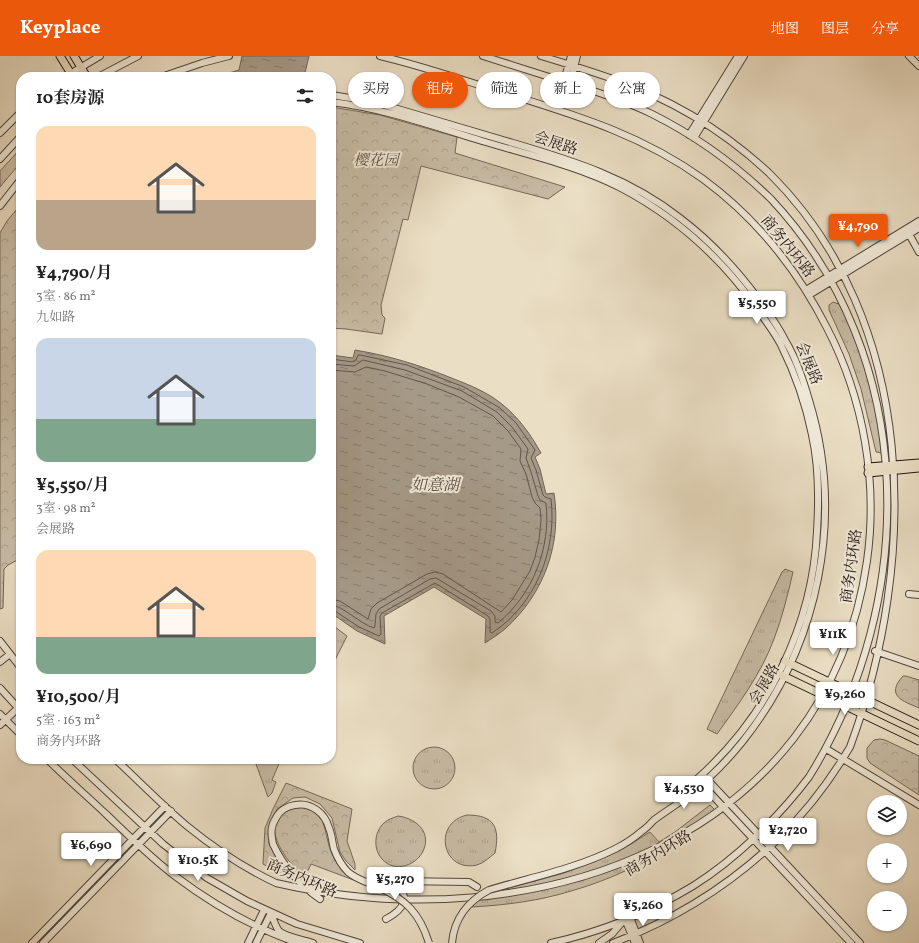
<!DOCTYPE html>
<html lang="zh">
<head>
<meta charset="utf-8">
<style>
	:root { --surface:#fff; --page:#f6f6f6; --text:#222; --muted:#767676; --accent:#ea580c }
	body { margin:0; font-family:Vollkorn,"Noto Serif SC",serif; background:var(--page); color:var(--text); height:100vh; display:flex; flex-direction:column; font-size:15px; white-space:nowrap }
	* { box-sizing:border-box; margin:0 }
	p { font-size:13px; color:var(--muted) }
	.icon { flex:none; width:22px; height:22px; fill:none; stroke:currentColor; stroke-width:2; stroke-linecap:round; stroke-linejoin:round }
	.map { position:relative; flex:1; overflow:hidden }
	.side { position:absolute; left:16px; top:16px; width:320px; height:692px; display:flex; flex-direction:column; background:var(--surface); border-radius:16px; box-shadow:0 1px 3px #0004 }
	.side>* { flex:none }
	.top-card { position:absolute; left:348px; top:16px; width:380px; height:36px; display:flex; gap:8px }
	.fabs { position:absolute; left:867px; top:739px; display:grid; gap:8px }
	.fabs a { display:grid; place-items:center; width:40px; height:40px; border-radius:50%; background:var(--surface); box-shadow:0 1px 3px #0004; font-size:20px }
	.price { position:absolute; translate:-50% -34px; padding:0 9px; border-radius:4px; background:#fff; color:#222; font-size:13px; line-height:26px; filter:drop-shadow(0 1px 2px #0008) }
	.price::after { content:''; position:absolute; left:50%; top:24px; width:12px; height:9px; margin-left:-6px; background:inherit; clip-path:polygon(0 0,100% 0,50% 100%) }
	.price.current { background:var(--accent); color:#fff }
	ul { padding:0; list-style:none }
	li { display:grid; align-content:center; gap:8px; height:212px; padding:0 20px }
	li span { display:grid; place-items:center; height:124px; border-radius:12px; color:#555 }
	li>.icon { margin-inline-start:auto }
	span .icon { width:72px; height:72px; fill:#fffc; stroke-width:1 }
	li b { font-size:17px }
	h2 { display:flex; justify-content:space-between; align-items:center; height:48px; padding:0 20px; font-size:17px }
	.pill { padding:0 14px; border-radius:18px; background:var(--surface); box-shadow:0 1px 3px #0004; font-size:14px; line-height:36px }
	.pill.current { background:var(--accent); color:#fff }
	header { display:flex; align-items:center; gap:24px; box-sizing:border-box; height:56px; padding:0 20px; background:var(--accent); color:#fff }
	header strong { font-size:19px }
	nav { display:flex; gap:22px; margin-inline-start:auto; font-size:14px }
	.map>svg:first-child { display:block }
</style>
</head>
<body>
<header>
<strong>Keyplace</strong>
<nav><a>地图</a><a>图层</a><a>分享</a></nav>
</header>
<div class="map">
<svg width="919" height="887" viewBox="0 0 919 887">
	<defs>
		<pattern id="grass-tufts" width="24" height="20" patternUnits="userSpaceOnUse"><rect width="24" height="20" fill="#c8bca5"/><path d="M3 7l-1-3M5 7V3M7 7l1-3M15 17l-1-3M17 17v-4M19 17l1-3" fill="none" stroke="#aca18d"/></pattern>
		<pattern id="park-crowns" width="20" height="18" patternUnits="userSpaceOnUse"><rect width="20" height="18" fill="#c8bca5"/><path d="M2 6a3 3 0 1 1 6 0M12 15a3 3 0 1 1 6 0" fill="none" stroke="#aca18d"/></pattern>
		<pattern id="water-ripples" width="26" height="14" patternUnits="userSpaceOnUse"><rect width="26" height="14" fill="#a59987"/><path d="M2 4q2-2 4 0t4 0M15 11q2-2 4 0t4 0" fill="none" stroke="#867c6d"/></pattern>
	</defs>
	<rect width="100%" height="100%" fill="#eadec4"/>
	<filter id="stains"><feTurbulence type="fractalNoise" baseFrequency=".005" numOctaves="4"/><feColorMatrix values="0 0 0 0 .2 0 0 0 0 .09 0 0 0 0 .02 0 0 0 .5 -.17"/></filter>
	<radialGradient id="worn" r=".72"><stop offset=".6" stop-color="#630" stop-opacity="0"/><stop offset="1" stop-color="#630" stop-opacity=".3"/></radialGradient>
	<path fill="url(#grass-tufts)" stroke="#74685a" d="M21 92V106L0 131V115Z
		M833 246 839 248 848 264 875 336 886 387V394L881 397 876 396 861 333 849 298 829 254V249Z
		M785 513 793 516C788 538 782 562 774 583 761 618 738 649 717 678L707 673 782 516Z
		M331 568 347 580 331 612Z
		M413 712a21 21 0 1 1 42 0a21 21 0 1 1-42 0Z
		M265 703H281L272 724 276 726 272 737 268 741 256 708Z
		M710 749 714 753 715 758C673 793 624 820 571 835 539 845 506 849 472 851L479 843 502 834 564 817 609 799 631 788 650 776 659 786 675 776Z
		M467 759C495 759 500 772 495 797 490 801 484 807 477 809 442 817 432 767 467 759Z
		M398 760C414 762 431 774 424 793 418 809 395 818 382 803 373 793 374 776 384 767 388 763 393 762 398 760Z"/>
	<path fill="url(#park-crowns)" stroke="#74685a" d="M331 51 380 59 457 81 455 97 565 131 548 143 421 110 408 164 403 163 381 249 382 259 385 262 382 278 346 273 331 272Z
		M21 148V502L8 509 4 513 3 552 0 553V177L7 165Z
		M903 620H906L919 624V652C903 645 885 640 903 620Z
		M880 683 885 684 919 700V739L870 707 867 702V692L874 684Z
		M286 727 352 753 347 785 355 808V814L346 805 340 796 332 762 320 748 305 741 293 742 277 753 269 772V787L290 823 263 808 265 772 273 753Z
		M295 751C330 750 322 778 333 800 338 812 348 818 359 826L311 808 305 821C293 813 271 785 275 769 277 759 287 755 295 751Z"/>
	<path fill="url(#water-ripples)" stroke="#706457" d="M242 0H309L304 21H216L239 14Z
		M355 294C390 300 416 308 449 321 467 328 488 336 503 349 519 362 531 379 541 397L535 401 540 413 546 438 554 437C562 488 544 538 505 573 499 578 491 583 485 587L486 563 434 531 384 560 385 588 357 575 331 557V299L353 302Z"/>
	<g fill="none" stroke-linecap="round" stroke-linejoin="round">
		<path stroke="#62564c" stroke-width="1" d="M331 303 353 306 356 304 358 299H360L407 309 464 331 500 352 516 367 535 394 531 402 536 414 543 439 545 441 551 443C557 494 536 548 492 577L490 576V563L488 560 435 527 382 557 380 560 381 578 379 580 359 571 335 555 331 554
			M331 308 354 310 363 304 405 314 462 335 497 356 512 371 528 393 526 402 531 416 538 440 540 444 546 447C551 492 533 538 498 567L495 566V560L491 555 436 522 430 523 379 553 376 558 375 570 374 572C360 568 342 549 331 549
			M331 314 355 316 366 311 385 315 427 328 459 341 493 360 508 375 521 393 520 405 526 418 532 441 535 447 540 452 541 464 539 484 535 501 530 515 512 544 501 556 443 518 435 516 427 518 377 547 371 553 368 563 340 545 331 543"/>
		<defs>
			<path id="minor" d="M483 0C509 8 536 17 562 25 592 34 623 44 652 58 696 80 736 109 771 143 919 301 919 544 809 721 778 762 736 803 693 830 650 856 601 876 551 887
				M541 0C564 7 587 14 610 22 669 42 724 75 769 117 919 265 919 505 850 691 831 723 807 755 780 781 732 828 676 863 613 887
				M909 0 919 10
				M65 21 100 0
				M98 21 138 0
				M161 21 202 7 229 0
				M564 25 571 0
				M570 27 577 0
				M331 39 363 44 384 49C427 62 470 74 513 87 574 105 629 122 680 162 713 187 741 218 765 252 772 262 779 272 785 284 796 302 803 323 809 344 845 461 819 589 743 685 727 705 709 723 689 739 678 748 666 755 654 764 650 768 647 772 642 775 634 782 625 788 615 793
				M331 46C383 52 433 70 482 85 529 99 578 110 621 132 678 162 722 202 759 255 766 266 775 277 781 289 795 317 806 349 812 379 819 410 819 443 817 475 813 569 768 660 697 723L851 887
				M0 77 21 56
				M689 79 738 0
				M694 82 744 0
				M0 103 21 80
				M0 150 21 123
				M909 178 919 196
				M806 234 919 165
				M809 239 919 172
				M909 538 919 539
				M0 585 21 612
				M875 595 919 610
				M0 606 10 598
				M0 632 21 655
				M0 658 21 679
				M0 669 18 652
				M828 694 919 749
				M47 703C66 722 87 740 107 759 129 780 151 802 175 820 212 848 254 872 298 887
				M72 703 163 788 207 822 247 845 297 868 360 887
				M115 703C139 725 162 749 187 770 214 792 244 812 276 827 534 887 827 785 867 505 878 427 864 343 827 272 797 213 756 162 703 123 642 79 578 60 508 38 465 25 423 10 380 0
				M705 721 860 887
				M273 788C283 810 300 829 320 843
				M394 825 469 826 477 831
				M271 857C273 862 275 870 279 875 286 881 304 884 313 887
				M630 861 640 887
				M386 863C405 853 411 841 394 825
				M625 863 635 887
				M32 887 165 750
				M43 887 171 755
				M248 887 264 854
				M256 887 271 857
				M599 887 612 878 624 864"/>
			<path id="major" d="M60 0 73 21
				M74 0 87 21
				M868 411 919 407
				M868 417 919 412
				M785 605 919 669
				M779 618 919 685"/>
		</defs>
		<use href="#minor" stroke="#52463d" stroke-width="8"/>
		<use href="#major" stroke="#201410" stroke-width="9"/>
		<use href="#minor" stroke="#f1ead9" stroke-width="6"/>
		<use href="#major" stroke="#eadec4" stroke-width="7"/>
		<defs>
			<path id="minor-bridge" d="M273 788C271 778 270 771 276 762 279 755 287 750 295 749 311 746 325 757 329 772 332 779 332 786 334 793 337 801 342 810 348 816 357 824 368 826 378 831 406 843 420 858 429 887
				M452 887C454 863 468 845 489 834 532 821 575 813 615 793"/>
		</defs>
		<use href="#minor-bridge" stroke="#52463d" stroke-width="8" stroke-linecap="butt"/>
		<use href="#minor-bridge" stroke="#f1ead9" stroke-width="6"/>
	</g>
	<g text-anchor="middle" stroke-width="4" stroke-linejoin="round" paint-order="stroke">
		<g font-size="15" fill="#201410" stroke="#f1ead9">
			<text transform="translate(556 87) rotate(18)" y="5">会展路</text>
			<text transform="translate(788 190) rotate(51)" y="5">商务内环路</text>
			<text transform="translate(809 307) rotate(68)" y="5">会展路</text>
			<text transform="translate(851 510) rotate(-82)" y="5">商务内环路</text>
			<text transform="translate(764 628) rotate(-60)" y="5">会展路</text>
			<text transform="translate(658 797) rotate(-31)" y="5">商务内环路</text>
			<text transform="translate(302 822) rotate(23)" y="5">商务内环路</text>
		</g>
		<g font-size="15" font-style="italic" fill="#5b4f44" stroke="#f1ead9">
			<text x="376" y="109">樱花园</text>
		</g>
		<g font-size="16" font-style="italic" fill="#5c5046" stroke="#f1ead9">
			<text x="435" y="434">如意湖</text>
		</g>
	</g>
	<rect width="100%" height="100%" filter="url(#stains)"/>
	<rect width="100%" height="100%" fill="url(#worn)"/>
</svg>
<div class="fabs">
<a><svg class="icon" aria-label="layers" viewBox="0 0 24 24"><path d="M12 4l9 5-9 5-9-5zM3 14l9 5 9-5"/></svg></a>
<a>+</a>
<a>−</a>
</div>
<b class="price current" style="left:858px;top:192px">¥4,790</b>
<b class="price" style="left:757px;top:269px">¥5,550</b>
<b class="price" style="left:833px;top:600px">¥11K</b>
<b class="price" style="left:845px;top:660px">¥9,260</b>
<b class="price" style="left:684px;top:754px">¥4,530</b>
<b class="price" style="left:788px;top:796px">¥2,720</b>
<b class="price" style="left:91px;top:811px">¥6,690</b>
<b class="price" style="left:198px;top:826px">¥10.5K</b>
<b class="price" style="left:395px;top:845px">¥5,270</b>
<b class="price" style="left:643px;top:871px">¥5,260</b>
<div class="top-card">
<a class="pill">买房</a>
<a class="pill current">租房</a>
<a class="pill">筛选</a>
<a class="pill">新上</a>
<a class="pill">公寓</a>
</div>
<section class="side">
<h2>10套房源<svg class="icon" aria-label="filters" viewBox="0 0 24 24"><path d="M4 7h16M4 17h16"/><circle cx="9" cy="7" r="2"/><circle cx="15" cy="17" r="2"/></svg></h2>
<ul>
<li><span style="background:linear-gradient(#ffd9b3 60%,#b9a48a 0)"><svg class="icon" aria-label="home" viewBox="0 0 24 24"><path d="M3 11l9-7 9 7M6 9v11h12V9"/></svg></span><div><b>¥4,790/月</b><p>3室 · 86 m²</p><p>九如路</p></div></li>
<li><span style="background:linear-gradient(#c9d6e8 65%,#7fa58c 0)"><svg class="icon" aria-label="home" viewBox="0 0 24 24"><path d="M3 11l9-7 9 7M6 9v11h12V9"/></svg></span><div><b>¥5,550/月</b><p>3室 · 98 m²</p><p>会展路</p></div></li>
<li><span style="background:linear-gradient(#ffd9b3 70%,#7fa58c 0)"><svg class="icon" aria-label="home" viewBox="0 0 24 24"><path d="M3 11l9-7 9 7M6 9v11h12V9"/></svg></span><div><b>¥10,500/月</b><p>5室 · 163 m²</p><p>商务内环路</p></div></li>
</ul>
</section>
</div>
</body>
</html>
